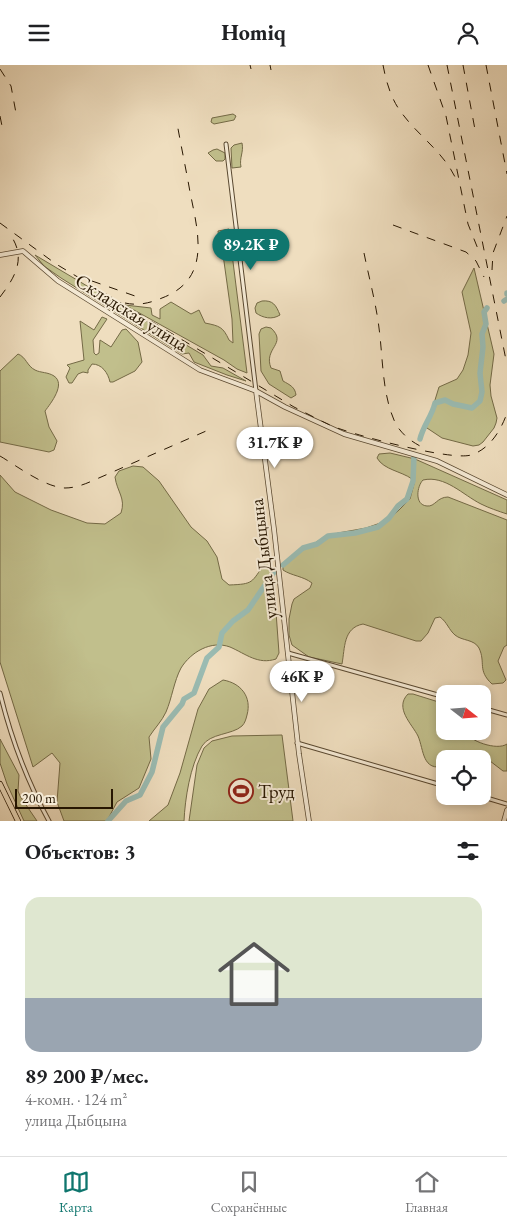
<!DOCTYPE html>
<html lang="ru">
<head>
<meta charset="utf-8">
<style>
	:root { --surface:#fff; --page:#f6f6f6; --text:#202124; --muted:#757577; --line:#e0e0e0; --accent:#0f766e }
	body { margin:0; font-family:"EB Garamond",serif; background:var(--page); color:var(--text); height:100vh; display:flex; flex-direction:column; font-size:19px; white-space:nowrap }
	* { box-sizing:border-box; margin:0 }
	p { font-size:16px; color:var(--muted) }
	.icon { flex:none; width:28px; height:28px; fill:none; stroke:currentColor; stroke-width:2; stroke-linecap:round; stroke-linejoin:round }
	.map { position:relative; height:756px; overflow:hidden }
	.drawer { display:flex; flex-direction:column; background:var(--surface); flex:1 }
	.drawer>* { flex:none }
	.needle { width:32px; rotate:107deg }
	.controls { position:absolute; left:436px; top:620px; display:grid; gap:10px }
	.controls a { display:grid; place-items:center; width:55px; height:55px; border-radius:10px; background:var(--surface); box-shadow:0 2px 8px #0003; font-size:25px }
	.scale { position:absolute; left:15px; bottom:12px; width:98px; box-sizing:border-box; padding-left:5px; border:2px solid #271601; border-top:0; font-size:14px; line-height:18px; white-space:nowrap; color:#271601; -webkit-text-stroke:4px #f5ead5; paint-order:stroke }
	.price { position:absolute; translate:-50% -42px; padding:0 11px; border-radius:18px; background:#fff; color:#222; font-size:16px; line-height:32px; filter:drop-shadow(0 1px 2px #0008) }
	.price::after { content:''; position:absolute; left:50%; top:30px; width:15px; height:11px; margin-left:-8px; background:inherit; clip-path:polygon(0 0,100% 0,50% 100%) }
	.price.on { background:var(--accent); color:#fff }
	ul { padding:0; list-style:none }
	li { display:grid; align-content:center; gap:10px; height:265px; padding:0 25px }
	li+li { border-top:1px solid var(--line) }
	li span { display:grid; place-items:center; height:155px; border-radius:15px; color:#555 }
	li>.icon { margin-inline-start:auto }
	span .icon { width:90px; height:90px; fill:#fffc; stroke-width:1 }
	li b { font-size:21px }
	h2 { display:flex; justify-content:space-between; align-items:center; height:60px; padding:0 25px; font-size:21px }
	header { display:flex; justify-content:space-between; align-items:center; height:65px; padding:0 25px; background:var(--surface); font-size:22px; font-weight:700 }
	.tabs { display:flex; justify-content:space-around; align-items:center; height:70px; border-top:1px solid var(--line); background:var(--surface); font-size:14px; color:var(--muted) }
	.tabs a { display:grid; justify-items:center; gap:2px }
	.tabs .on { color:var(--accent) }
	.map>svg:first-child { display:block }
</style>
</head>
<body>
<header><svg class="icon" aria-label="menu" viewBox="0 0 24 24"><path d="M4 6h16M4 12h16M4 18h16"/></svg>Homiq<svg class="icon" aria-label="person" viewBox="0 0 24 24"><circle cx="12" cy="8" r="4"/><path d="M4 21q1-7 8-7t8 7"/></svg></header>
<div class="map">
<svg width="507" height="756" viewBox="0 0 507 756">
	<rect width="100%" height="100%" fill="#efdebf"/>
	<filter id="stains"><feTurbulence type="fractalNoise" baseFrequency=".004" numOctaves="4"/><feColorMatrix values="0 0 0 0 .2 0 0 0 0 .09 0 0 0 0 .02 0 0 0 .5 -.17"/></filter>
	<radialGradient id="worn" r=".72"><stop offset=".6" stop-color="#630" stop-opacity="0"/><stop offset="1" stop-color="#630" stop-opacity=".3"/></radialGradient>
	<path fill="#c1bf8c" stroke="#746a46" d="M233 49 236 51 234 55 214 59 211 57 212 53Z
		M242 78C244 87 239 93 241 102L232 103 231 83 234 80Z
		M217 84 225 88V94L223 96H216L208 88 213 85Z
		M229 164V165L247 308 237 304 224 295 125 240 151 243 152 250 160 254V244L171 237 191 249 199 245 205 258C220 261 223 262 229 275L233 278 232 254 221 175H219L218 166Z
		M35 190 203 290 211 301 223 303 246 316 227 310 194 297 189 288 182 289 61 213 44 201Z
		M474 203 494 289 490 320 491 331 497 353 496 358 494 363 483 377 479 380 473 381 442 373 424 361 431 348 439 322 457 314 463 305 468 290 471 268 462 227Z
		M262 236C273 235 276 240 280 250 272 255 263 253 256 248L255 243 257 238Z
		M102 252 107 254 93 275 94 288 96 290 99 288 100 275 111 282 122 265 126 264 138 277 142 297 135 306 113 317H110C108 308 102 299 92 299L88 305V308L83 307 78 309 72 318H69L66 312 70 303 67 300 84 295 80 256 94 265Z
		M266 262 271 263C288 279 263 283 271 303L280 306 283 316C290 320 295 322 296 330L291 333 269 319 261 306 259 269 261 264Z
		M18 289C26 292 27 301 35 305 41 308 48 307 54 311 66 319 51 338 45 346L49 362 57 376 54 385 49 387 0 377V306Z
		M390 388 415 394 507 435V449C498 446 489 443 481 439 463 430 445 410 423 415 417 421 414 440 427 441 435 442 437 432 448 432L507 455V580L504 582 498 596 506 615 503 618 492 619C477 605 486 598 479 583 474 574 462 576 455 570 449 565 447 557 440 552L435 553 428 568 421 576H416L363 559C343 563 345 583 342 599L309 592 292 580 289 570V554L292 539 294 534 310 523 312 518C303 511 292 511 283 505V500L286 495 318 476 338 468 366 463 389 455 410 434 414 419 412 414C401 406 384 405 377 393L379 389Z
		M133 401 143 402 159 416 191 462 207 476 217 492 222 514 229 520C254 519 251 518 265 498L271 499 273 506 279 588 276 594C258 600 246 589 230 582 211 575 191 587 181 603 174 616 172 633 166 647 162 656 154 664 149 672L151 694 139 723 117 737 109 752 110 756H64L57 737 60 698 52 688 33 702 0 597V410L15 427 51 445 87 458 105 459 121 448C126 433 117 427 115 412L119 406Z
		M223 615C241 618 252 632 247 650 246 654 245 658 242 661 232 670 210 668 202 681 190 701 185 734 184 756H149L168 740 180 708 198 644 209 624Z
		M408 629H413L445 639V666H464C469 676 497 686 507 679V706H503L490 696 475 691 445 694V701C422 707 424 685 418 671 412 659 394 643 408 629Z
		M282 670 293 756H189L197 700 204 683 212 676 232 671Z
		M0 674 19 710 18 726 20 731 37 756H24L7 719 0 698Z"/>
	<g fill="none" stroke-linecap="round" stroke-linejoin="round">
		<path stroke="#9abcb3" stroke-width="5.5" d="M507 228V229
			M504 236 507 234
			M420 374C423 361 432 351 435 338L445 335 453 339 472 343 480 336 482 327 480 308 483 282 482 269 486 259 484 247 487 243
			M283 500 303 483 317 479 328 471 355 468 378 462 389 453 398 441 407 434 413 416 414 391
			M108 756 126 736 140 730 152 707 163 662 182 639 184 634 194 628 207 593 219 582 222 568 233 556 248 545 274 507"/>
		<defs>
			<path id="minor" d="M226 79 256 326
				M288 588 445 632
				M0 628C11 673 27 716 49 756
				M482 643 507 650
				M297 678 445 721
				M480 731 507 739"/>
			<path id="tertiary" d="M0 190 23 186 58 216 200 305 256 326 285 342 344 369 437 396 507 430
				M256 326 274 464 299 689 309 756
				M504 756 507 745"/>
			<path id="primary" d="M0 719 18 756"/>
		</defs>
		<use href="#minor" stroke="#594830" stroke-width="5"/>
		<use href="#tertiary" stroke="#594830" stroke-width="5.5"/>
		<use href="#primary" stroke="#271601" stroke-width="6"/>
		<use href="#minor" stroke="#f5ead5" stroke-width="3"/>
		<use href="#tertiary" stroke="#f5ead5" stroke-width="4"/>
		<use href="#primary" stroke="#efdebf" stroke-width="4.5"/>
		<path stroke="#271601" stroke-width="1" stroke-dasharray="9 9" stroke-linecap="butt" d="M250 0 251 4
			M270 0 271 5
			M383 0C386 16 391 34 401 47 418 71 443 86 456 114
			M428 0 446 51 468 159 480 189
			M447 0 507 300
			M463 0 476 70
			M486 0 507 109
			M0 4 11 21 16 48
			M0 51 3 66
			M0 158 56 199 294 342C306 348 319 355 332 361 354 370 451 396 471 390 490 384 501 365 507 348
			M393 160 466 187 476 196 484 212
			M364 188C369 213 376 238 379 263 383 293 382 327 394 355 399 367 409 375 420 381
			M492 205 493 188 507 151
			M92 216 135 231
			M0 232C16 211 27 192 9 168
			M125 238C138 241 150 238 162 233 212 214 198 167 190 127 186 104 181 81 177 58
			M0 391C17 401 44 422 65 423 74 423 83 420 92 416L213 363"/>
	</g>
	<defs>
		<symbol id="stadium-ring" viewBox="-11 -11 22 22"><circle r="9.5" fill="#f5ead5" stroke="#8f2418" stroke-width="1.5"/><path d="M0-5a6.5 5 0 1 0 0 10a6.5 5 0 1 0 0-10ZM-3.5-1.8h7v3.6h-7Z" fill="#8f2418"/></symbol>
	</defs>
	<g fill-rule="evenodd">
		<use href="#stadium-ring" x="227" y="712" width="28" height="28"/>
	</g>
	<g text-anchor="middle" stroke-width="4" stroke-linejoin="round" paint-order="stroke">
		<g font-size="19" fill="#271601" stroke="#f5ead5">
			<text transform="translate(132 247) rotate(32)" y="7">Складская улица</text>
			<text transform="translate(263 494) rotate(-97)" y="7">улица Дыбцына</text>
		</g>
		<g font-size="19" fill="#271601" stroke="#f5ead5" text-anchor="start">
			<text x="258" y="733">Труд</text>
		</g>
	</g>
	<rect width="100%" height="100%" filter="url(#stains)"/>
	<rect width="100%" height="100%" fill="url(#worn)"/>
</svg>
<div class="controls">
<a><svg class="needle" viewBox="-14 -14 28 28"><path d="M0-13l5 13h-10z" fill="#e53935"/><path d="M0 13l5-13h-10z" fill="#757577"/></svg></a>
<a><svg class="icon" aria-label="locate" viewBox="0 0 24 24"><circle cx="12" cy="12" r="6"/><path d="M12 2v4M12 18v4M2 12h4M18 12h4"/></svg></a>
</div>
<div class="scale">200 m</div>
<b class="price on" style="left:251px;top:206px">89.2K ₽</b>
<b class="price" style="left:275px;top:404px">31.7K ₽</b>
<b class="price" style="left:302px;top:638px">46K ₽</b>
</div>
<section class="drawer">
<h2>Объектов: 3<svg class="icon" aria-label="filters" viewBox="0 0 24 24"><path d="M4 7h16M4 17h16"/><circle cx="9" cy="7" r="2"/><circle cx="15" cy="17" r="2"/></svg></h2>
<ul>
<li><span style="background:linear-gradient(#dfe7d0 65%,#9aa5b1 0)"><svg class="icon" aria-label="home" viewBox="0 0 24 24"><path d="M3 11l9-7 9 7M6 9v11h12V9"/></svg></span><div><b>89 200 ₽/мес.</b><p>4-комн. · 124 m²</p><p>улица Дыбцына</p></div></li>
</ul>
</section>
<nav class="tabs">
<a class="on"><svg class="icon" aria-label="map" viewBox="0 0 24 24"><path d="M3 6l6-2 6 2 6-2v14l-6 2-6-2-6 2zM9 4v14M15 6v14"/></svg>Карта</a>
<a><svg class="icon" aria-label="saved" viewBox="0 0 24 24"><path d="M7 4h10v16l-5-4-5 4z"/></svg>Сохранённые</a>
<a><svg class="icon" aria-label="home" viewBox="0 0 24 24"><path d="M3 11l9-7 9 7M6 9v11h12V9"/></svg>Главная</a>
</nav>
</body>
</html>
